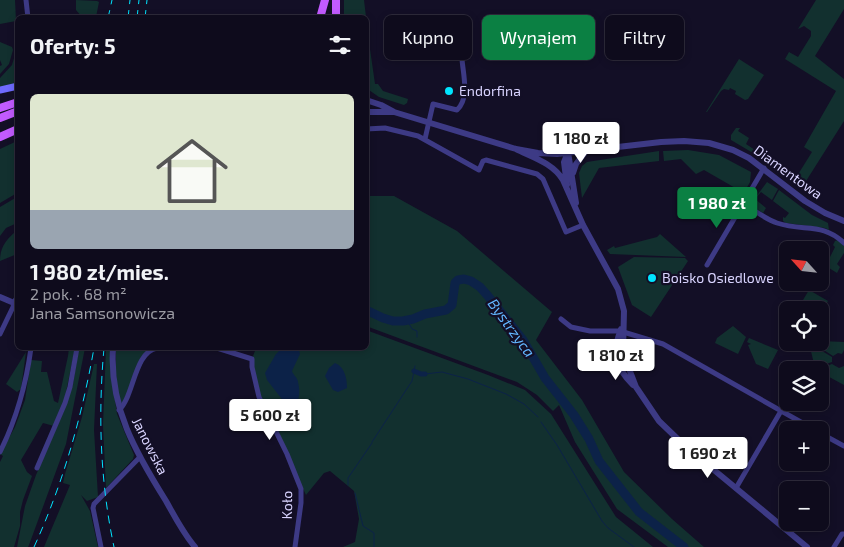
<!DOCTYPE html>
<html lang="pl">
<head>
<meta charset="utf-8">
<style>
	:root { --surface:#0e0b1c; --page:#171425; --text:#f1f3f6; --muted:#9b9ba3; --line:#2e2b3b; --accent:#0b8043 }
	body { margin:0; font-family:"Exo 2",sans-serif; background:var(--page); color:var(--text); height:100vh; display:flex; flex-direction:column; font-size:19px; white-space:nowrap }
	* { box-sizing:border-box; margin:0 }
	p { font-size:16px; color:var(--muted) }
	.icon { flex:none; width:28px; height:28px; fill:none; stroke:currentColor; stroke-width:2; stroke-linecap:round; stroke-linejoin:round }
	.map { position:relative; flex:1; overflow:hidden }
	.drawer { position:absolute; left:15px; top:15px; width:354px; height:335px; display:flex; flex-direction:column; background:var(--surface); border-radius:8px; box-shadow:0 2px 8px #0003,0 0 0 1px var(--line) }
	.drawer>* { flex:none }
	.top-card { position:absolute; left:384px; top:15px; width:385px; height:45px; display:flex; gap:10px }
	.needle { width:32px; rotate:297deg }
	.controls { position:absolute; left:779px; top:241px; display:grid; gap:10px }
	.controls a { display:grid; place-items:center; width:50px; height:50px; border-radius:8px; background:var(--surface); box-shadow:0 2px 8px #0003,0 0 0 1px var(--line); font-size:25px }
	.price { position:absolute; translate:-50% -42px; padding:0 11px; border-radius:5px; background:#fff; color:#222; font-size:16px; line-height:32px; filter:drop-shadow(0 1px 2px #0008) }
	.price::after { content:''; position:absolute; left:50%; top:30px; width:15px; height:11px; margin-left:-8px; background:inherit; clip-path:polygon(0 0,100% 0,50% 100%) }
	.price.active { background:var(--accent); color:#fff }
	ul { padding:0; list-style:none }
	li { display:grid; align-content:center; gap:10px; height:265px; padding:0 15px }
	li+li { border-top:1px solid var(--line) }
	li span { display:grid; place-items:center; height:155px; border-radius:8px; color:#555 }
	li>.icon { margin-inline-start:auto }
	span .icon { width:90px; height:90px; fill:#fffc; stroke-width:1 }
	li b { font-size:21px }
	h2 { display:flex; justify-content:space-between; align-items:center; height:60px; padding:0 15px; font-size:21px }
	.tag { padding:0 18px; border-radius:8px; background:var(--surface); box-shadow:0 2px 8px #0003,0 0 0 1px var(--line); font-size:18px; line-height:45px }
	.tag.active { background:var(--accent); color:#fff }
	.map>svg:first-child { display:block }
</style>
</head>
<body>
<div class="map">
<svg width="844" height="547" viewBox="0 0 844 547">
	<rect width="100%" height="100%" fill="#130f26"/>
	<path fill="#12302f" d="M0 0H15L16 21 0 24Z
		M76 0 97 1 99 2 96 17H82L76 10Z
		M344 0H364L366 17H344Z
		M816 0H844V9L815 56 844 79V121L801 189 777 169 775 161 797 176 812 152 804 147 836 91 785 59 789 52 798 57 811 36V31L804 26 798 29Z
		M366 21 375 84H378L383 91 408 99 407 103 404 105 379 97 366 88Z
		M0 42 12 47 13 50 9 64 0 74V66L2 65 0 60Z
		M17 48V83L0 87V78L12 65Z
		M739 59 764 75 748 99 745 100 735 94 736 91 730 88 729 90 724 89 721 91 707 112H706Z
		M736 128H740L738 131 749 138 746 144 764 156 765 160 731 140V135Z
		M17 141V193L0 203V149Z
		M688 150 719 155 751 172 750 182 744 193 704 170 696 174 681 159 664 161 663 151Z
		M659 151V161L599 168 582 198 579 173 582 166 587 162Z
		M767 182 778 189 772 200 761 192 755 199 766 208 763 213 750 205Z
		M779 190 812 215 828 223 829 230 825 228 786 223 783 221V217L785 218 789 213 773 201Z
		M366 196H394L457 231 552 312 536 340 582 400 624 472 672 519 704 547H668L617 509 575 442 559 405 553 411 537 395 517 382 366 326Z
		M17 197V223L6 228 0 236V207Z
		M16 231H17V254L0 261C0 247 6 240 16 231Z
		M660 234 686 257 610 254 607 250 614 246 615 248 657 237Z
		M838 240 844 246V253L837 264 840 267 837 273 821 263 824 257 829 259 835 247 833 245 835 241Z
		M634 257 685 258 688 261 651 317 632 305 618 267Z
		M809 290 828 301 820 314V310H797Z
		M733 326 746 337 738 354 715 343 717 338Z
		M366 330 488 375 525 390 551 414 616 517 653 547H343L355 542 359 519 354 491 330 471 324 473 306 495 259 397 252 359 256 348H366Z
		M749 338 778 350 768 369 756 364 748 345 751 344 747 342Z
		M820 341 844 342V350L842 354 838 353 833 356 813 343Z
		M812 345 832 357V362L815 368 810 347Z
		M24 348H27L26 352 21 389 17 392 6 384 26 352Z
		M69 348H75L64 402 54 426 43 423 21 460 27 472 32 476 23 500 20 512V526L14 547H0V462L3 456 0 454 15 427 25 400 31 360 42 361 41 372H47L54 401 58 403 68 356Z
		M79 348H85L66 444 29 545 28 547H17L25 506 36 475 65 408 73 384Z
		M106 348H111V372L117 414 134 455 133 459 106 488 103 425Z
		M116 348H135L150 351 147 354 123 405 119 402 116 375Z
		M94 364H97L94 430 98 497 87 501 81 495 90 511 98 547H44L70 485 63 483 65 474 82 417Z
		M832 364 839 368 844 366V385L820 372V370H816Z"/>
	<path fill="#0c2248" d="M282 348H297L299 350 300 354 292 371C293 375 298 378 298 382 301 394 299 405 289 413L281 398 267 380 265 373 276 354Z
		M335 363C345 367 347 379 347 388L338 392 333 390 325 376 329 368Z"/>
	<g fill="none" stroke-linecap="round" stroke-linejoin="round">
		<path stroke="#0c2248" stroke-width="1" d="M407 320 412 329 417 331V337
			M425 374 442 372 468 379 506 394 524 404 538 417
			M541 422 557 445 602 521 608 528 634 547
			M372 442 412 381 415 366
			M348 485V478L372 443
			M355 493 363 526 374 533V547"/>
		<path stroke="#0c2248" stroke-width="5" d="M414 371 421 374H425"/>
		<path stroke="#0c2248" stroke-width="9" d="M366 310 383 318 393 321H403L413 319 425 314 446 310 452 305 455 283 458 280 464 279 471 281 480 287 488 296 523 340 545 378 574 415 589 439 599 461 639 512 684 547"/>
		<path stroke="#3d3a85" stroke-width="5" d="M26 0 28 18
			M366 129 385 128 418 136 479 170 483 161 486 160 537 174 543 179 566 232 583 225
			M425 139 433 104 457 110C470 98 463 74 462 59
			M743 203C754 210 765 219 777 223 804 232 822 222 844 243
			M707 265 764 168
			M561 319 571 327 590 331H620L663 344 815 430
			M0 334 13 307 14 303 18 305
			M217 348 252 359V367L259 397 287 454 301 489V503L295 547
			M119 410C134 397 134 352 157 348 168 346 182 348 193 348
			M820 433 844 446
			M0 452C17 418 26 385 31 348
			M37 468 65 403 70 387 77 348
			M736 488 781 411
			M101 547 93 508 94 504 140 457
			M834 547 842 534H844"/>
		<path stroke="#3d3a85" stroke-width="6" d="M366 100 381 105 394 112 516 149 538 153 557 154 661 142 684 141 709 143 733 150 749 158 805 201 825 213 844 221
			M366 112H392
			M516 149C532 157 553 163 563 180L583 225 618 289 624 311 623 353 636 387 659 421 685 446 807 547
			M568 152 576 203
			M573 173 576 164 587 150
			M567 185 564 162 568 152
			M0 297 14 303 18 297
			M621 329C611 355 614 365 633 385
			M113 348C109 407 136 453 166 501 175 517 183 533 195 547"/>
		<path stroke="#6f6bff" stroke-width="7" d="M0 90 18 86"/>
		<path stroke="#c25bff" stroke-width="8" d="M320 18 325 0
			M336 18V0
			M0 108 18 102
			M0 118 18 111
			M0 137 18 129"/>
		<path stroke="#00e5ff" stroke-width="1" stroke-dasharray="8 6" stroke-linecap="butt" d="M108 18 112 0
			M128 18 130 0
			M137 18 139 0
			M145 18 147 0
			M104 348C98 414 100 481 114 547
			M34 547C63 484 82 416 94 348"/>
	</g>
	<g fill="#00e5ff" stroke="#130f26" stroke-width="2">
		<circle cx="449" cy="91" r="5"/>
		<circle cx="652" cy="278" r="5"/>
	</g>
	<g text-anchor="middle" stroke-width="4.5" stroke-linejoin="round" paint-order="stroke">
		<g font-size="14" fill="#d9d4ff" stroke="#130f26" text-anchor="start">
			<text x="459" y="96">Endorfina</text>
			<text x="662" y="283">Boisko Osiedlowe</text>
		</g>
		<g font-size="14" fill="#d9d4ff" stroke="#130f26">
			<text transform="translate(788 172) rotate(36)" y="5">Diamentowa</text>
			<text transform="translate(150 446) rotate(63)" y="5">Janowska</text>
			<text transform="translate(287 505) rotate(-89)" y="5">Koło</text>
		</g>
		<g font-size="15" font-style="italic" fill="#62b6ff" stroke="#130f26">
			<text transform="translate(511 328) rotate(54)" y="5">Bystrzyca</text>
		</g>
	</g>
</svg>
<div class="controls">
<a><svg class="needle" viewBox="-14 -14 28 28"><path d="M0-13l5 13h-10z" fill="#e53935"/><path d="M0 13l5-13h-10z" fill="#9b9ba3"/></svg></a>
<a><svg class="icon" aria-label="locate" viewBox="0 0 24 24"><circle cx="12" cy="12" r="6"/><path d="M12 2v4M12 18v4M2 12h4M18 12h4"/></svg></a>
<a><svg class="icon" aria-label="layers" viewBox="0 0 24 24"><path d="M12 4l9 5-9 5-9-5zM3 14l9 5 9-5"/></svg></a>
<a>+</a>
<a>−</a>
</div>
<b class="price" style="left:581px;top:164px">1 180 zł</b>
<b class="price active" style="left:717px;top:229px">1 980 zł</b>
<b class="price" style="left:616px;top:381px">1 810 zł</b>
<b class="price" style="left:270px;top:441px">5 600 zł</b>
<b class="price" style="left:708px;top:479px">1 690 zł</b>
<div class="top-card">
<a class="tag">Kupno</a>
<a class="tag active">Wynajem</a>
<a class="tag">Filtry</a>
</div>
<section class="drawer">
<h2>Oferty: 5<svg class="icon" aria-label="filters" viewBox="0 0 24 24"><path d="M4 7h16M4 17h16"/><circle cx="9" cy="7" r="2"/><circle cx="15" cy="17" r="2"/></svg></h2>
<ul>
<li><span style="background:linear-gradient(#dfe7d0 75%,#9aa5b1 0)"><svg class="icon" aria-label="home" viewBox="0 0 24 24"><path d="M3 11l9-7 9 7M6 9v11h12V9"/></svg></span><div><b>1 980 zł/mies.</b><p>2 pok. · 68 m²</p><p>Jana Samsonowicza</p></div></li>
</ul>
</section>
</div>
</body>
</html>
